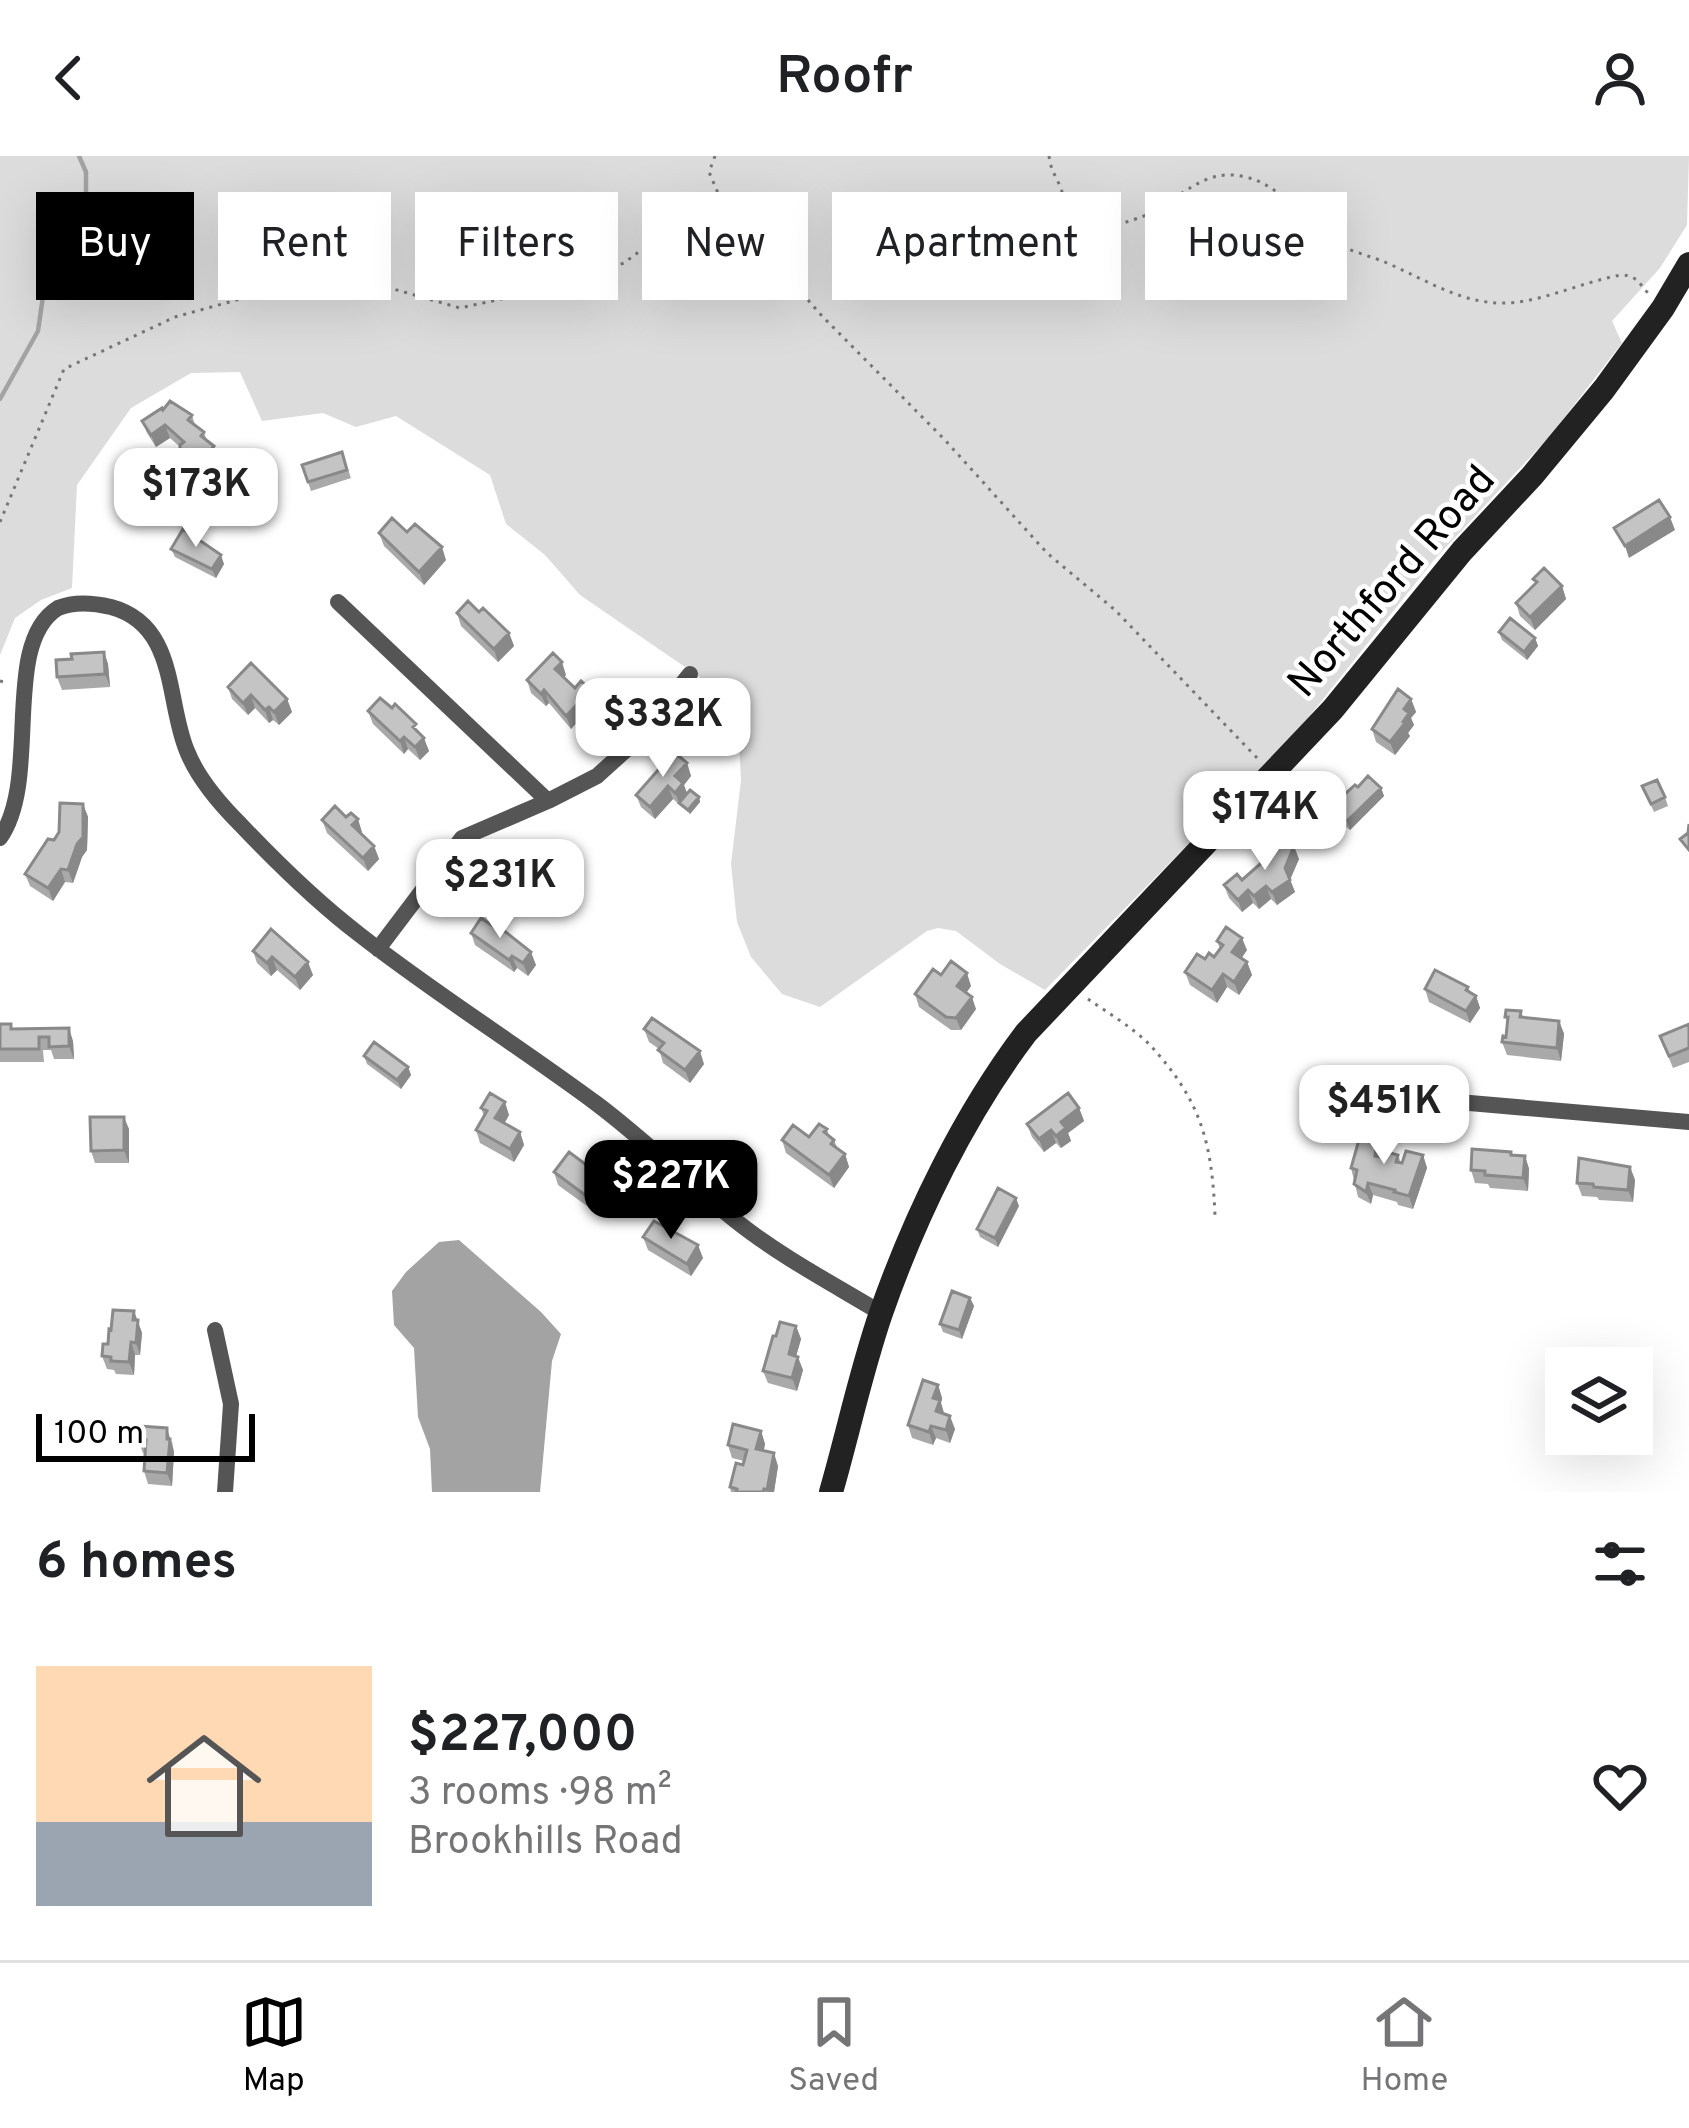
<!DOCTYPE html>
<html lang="en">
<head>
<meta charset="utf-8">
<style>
	:root { --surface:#fff; --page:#f2f2f2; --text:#202124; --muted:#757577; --line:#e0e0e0; --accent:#000 }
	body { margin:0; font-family:Overpass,sans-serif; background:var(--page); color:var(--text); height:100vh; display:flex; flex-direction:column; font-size:45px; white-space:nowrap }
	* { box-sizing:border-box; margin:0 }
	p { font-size:39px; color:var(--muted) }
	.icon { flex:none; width:66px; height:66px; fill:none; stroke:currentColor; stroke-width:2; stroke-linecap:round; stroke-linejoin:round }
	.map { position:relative; height:1336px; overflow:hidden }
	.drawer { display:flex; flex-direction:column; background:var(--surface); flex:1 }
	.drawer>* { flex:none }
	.guide { position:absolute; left:36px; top:36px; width:1617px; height:108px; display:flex; gap:24px }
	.tools { position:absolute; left:1545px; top:1191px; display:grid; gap:24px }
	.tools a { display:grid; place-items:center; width:108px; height:108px; border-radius:0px; background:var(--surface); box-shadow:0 12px 48px #0002; font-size:60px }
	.scale { position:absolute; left:36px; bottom:30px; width:219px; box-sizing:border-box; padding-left:12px; border:6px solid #000; border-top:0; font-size:33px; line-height:42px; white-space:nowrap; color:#000; -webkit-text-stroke:9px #fff; paint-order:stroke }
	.price { position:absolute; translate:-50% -102px; padding:0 27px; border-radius:24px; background:#fff; color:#222; font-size:39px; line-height:78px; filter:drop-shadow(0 3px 6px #0008) }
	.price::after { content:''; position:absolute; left:50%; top:72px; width:36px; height:27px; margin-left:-18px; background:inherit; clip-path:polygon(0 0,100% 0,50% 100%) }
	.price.on { background:var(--accent); color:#fff }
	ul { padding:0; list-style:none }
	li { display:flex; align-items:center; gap:36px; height:300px; padding:0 36px }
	li span { display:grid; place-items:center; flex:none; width:336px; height:240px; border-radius:0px; color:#555 }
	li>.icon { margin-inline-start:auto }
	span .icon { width:144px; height:144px; fill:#fffc; stroke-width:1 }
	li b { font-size:51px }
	h2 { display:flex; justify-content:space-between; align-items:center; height:144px; padding:0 36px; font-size:51px }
	.chip { padding:0 42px; border-radius:0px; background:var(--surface); box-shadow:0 12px 48px #0002; font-size:42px; line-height:108px }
	.chip.on { background:var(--accent); color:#fff }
	header { display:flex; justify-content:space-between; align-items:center; height:156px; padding:0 36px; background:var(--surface); font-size:54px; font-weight:600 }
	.dock { display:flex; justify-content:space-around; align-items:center; height:168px; border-top:3px solid var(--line); background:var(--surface); font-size:33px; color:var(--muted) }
	.dock a { display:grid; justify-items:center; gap:6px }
	.dock .on { color:var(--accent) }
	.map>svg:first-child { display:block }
</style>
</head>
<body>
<header><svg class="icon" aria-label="back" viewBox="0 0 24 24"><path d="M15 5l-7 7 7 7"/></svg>Roofr<svg class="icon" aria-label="person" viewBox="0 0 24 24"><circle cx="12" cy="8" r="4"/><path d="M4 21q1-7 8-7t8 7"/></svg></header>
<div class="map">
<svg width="1689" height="1336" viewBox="0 0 1689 1336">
	<rect width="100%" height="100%" fill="#fff"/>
	<path fill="#dcdcdc" d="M0 0H1689L1687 69 1660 112 1612 165 1622 187 1550 280 1434 404 1292 582 1045 834 1000 808 956 775 938 772 927 775 820 851 782 838 751 801 737 766 731 708 741 624 739 586 704 524 580 439 545 399 506 368 490 319 396 260 356 271 323 257 262 265 240 216 191 217 131 252 77 329 72 432 41 444 15 462 0 499Z"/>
	<path fill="#a3a3a3" d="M459 1084 541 1156 561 1178 552 1205 540 1336H432L430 1293 418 1261 414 1192 394 1169 392 1135 406 1116 439 1086Z"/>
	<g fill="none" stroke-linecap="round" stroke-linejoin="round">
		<path stroke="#a3a3a3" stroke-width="4.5" d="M0 243 38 175 50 92 39 60 86 43V16L79 0"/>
		<path stroke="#777" stroke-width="3" stroke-dasharray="3 6" stroke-linecap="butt" d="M715 0 709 16 721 44 822 160 945 284 1047 397 1115 454 1260 605
			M1049 0C1051 16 1056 19 1061 33 1066 45 1062 57 1073 67 1088 80 1133 65 1151 57 1181 41 1204 13 1241 20 1284 28 1302 66 1336 87 1351 96 1371 100 1387 107 1433 127 1472 155 1525 145 1557 139 1588 125 1621 119 1637 119 1639 128 1649 138
			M0 366 64 213 175 161 244 142 376 128 460 152 556 131 624 107 673 70 721 44
			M0 525 8 527
			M1088 843C1108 857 1132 871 1149 888 1201 944 1212 986 1215 1060"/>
		<path stroke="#555" stroke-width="16" d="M338 446 548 645
			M0 682C42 622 0 488 58 452 75 445 94 447 111 451 178 469 166 546 187 595 198 623 219 647 240 668 277 707 318 747 360 779 437 839 519 890 597 948 645 984 688 1027 736 1065 780 1100 833 1128 881 1157
			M378 793 462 682 548 645 597 620 638 583 690 518
			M1401 922 1435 944 1689 966
			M215 1174 231 1248 225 1336"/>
		<path stroke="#222" stroke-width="24" d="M831 1336C848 1277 861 1215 881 1157 915 1060 964 959 1026 877L1333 553 1462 395 1532 320 1604 233 1663 152 1689 108"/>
	</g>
	<path fill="#a9a9a9" d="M163 254 192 259 195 269 204 276 207 285 214 290 218 303 206 317 198 311 195 325 179 323 174 310 180 291 170 282 156 291 147 277 142 265Z
		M342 296 351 322 311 335 302 309Z
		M407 376 446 404 424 429 384 390 379 377Z
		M171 393 224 408 216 422 175 401Z
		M1533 423 1562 430 1566 443 1535 474 1520 460 1516 447 1535 428Z
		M479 456 509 477 514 490 498 506 461 470 457 457Z
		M1499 476 1535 482 1538 490 1527 504 1502 484Z
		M104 496 108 508 110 531 62 534 57 521 72 503Z
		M566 519 564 521 595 547 571 573 549 547 546 550 531 537 527 524Z
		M228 531 287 543 292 556 279 569 273 564 269 567 255 552 248 559 232 543Z
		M1411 543 1416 556 1411 562 1414 569 1408 577 1410 580 1395 599 1376 586 1372 573Z
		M368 555 419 577 429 595 420 604 408 593 404 598 373 568Z
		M687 607 691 620 684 629 687 638 699 641 700 646 690 658 673 643 655 663 641 651 636 639Z
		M1642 630 1665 641 1668 650 1654 656Z
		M1358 631 1381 632 1384 640 1350 674 1334 660 1331 651Z
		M83 648 88 661 87 694 82 701 73 727 65 726 53 745 30 730 25 718Z
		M322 664 362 676 361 678 374 690 379 703 368 715 327 677Z
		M1299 703 1290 723 1295 736 1277 749 1271 743 1259 753 1253 747 1242 756 1229 742 1224 729Z
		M271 773 313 819 300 834 277 814 271 820 257 807 253 795Z
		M471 777 536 809 528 820 517 812 514 816 475 789Z
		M1217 785 1247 794 1241 802 1247 806 1252 819 1239 839 1227 831 1217 847 1190 829 1185 816 1205 803 1214 801 1220 793Z
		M941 819 971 830 966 837 976 853 961 874H951L919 851 915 838Z
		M1468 831 1470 836 1476 840 1480 852 1470 867 1429 846 1425 833Z
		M1521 855 1523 861 1559 865 1564 878 1561 905 1507 899 1502 886 1506 881 1508 868 1505 861Z
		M0 868 13 873 73 885 74 903H54L51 894H43L44 906H0Z
		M1689 868V906L1673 912 1660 880Z
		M644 873 704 908 690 927 663 907 659 893 649 886Z
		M364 900 408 911 411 919 401 933 367 908Z
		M481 952 509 959 504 968 520 976 524 989 514 1006 480 987 476 974 484 960Z
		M1079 952 1084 965 1068 977 1071 985 1061 992 1056 987 1044 996 1032 981 1027 968Z
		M129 973V1007H95L91 995Z
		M827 973 829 980 834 984 838 993 845 998 849 1011 834 1032 786 997 782 984 809 981Z
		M1378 978 1382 991 1381 1001 1398 999 1401 1007 1423 999 1427 1012 1413 1053 1398 1049 1397 1046 1373 1039 1371 1048 1358 1041 1351 1012Z
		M1511 996 1513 999 1525 1000 1529 1013 1528 1035 1490 1032 1488 1028 1475 1027 1471 1014Z
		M1630 1011 1635 1024 1633 1046 1599 1044 1597 1041 1582 1040 1577 1027Z
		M554 1016 612 1028 616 1040 602 1061 558 1029Z
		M1019 1050 998 1091 980 1081 977 1073Z
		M643 1081 703 1102 691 1120 648 1094Z
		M970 1142 974 1150 962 1183 943 1176 940 1168Z
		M134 1155 142 1177 140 1199H135L134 1219 116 1218 114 1214 107 1213 102 1200 111 1174Z
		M796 1170 801 1183 796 1200 803 1214 797 1235 768 1227 763 1215 776 1180Z
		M938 1229 942 1242 941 1247 944 1258 955 1273 950 1287 936 1282 933 1289 912 1282 908 1269Z
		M761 1275 765 1288 764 1294 778 1310 774 1336H731L730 1331 744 1305 732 1302 728 1289Z
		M138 1284 172 1285 174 1296 172 1330 148 1328 144 1315 145 1297H143Z"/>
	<path fill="#898989" d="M165 269 170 282 156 291 151 279Z
		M214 290 218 303 206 317 202 305Z
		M193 298 198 311 195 325 190 313Z
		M1670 361 1675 374 1629 402 1625 390Z
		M442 391 446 404 424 429 419 416Z
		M221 399 224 408 216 422 212 413Z
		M1562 430 1566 443 1535 474 1530 461Z
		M509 477 514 490 498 506 494 493Z
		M1535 482 1538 490 1527 504 1524 496Z
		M104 496 108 508 110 531 105 518Z
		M562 506 566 519 560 526 555 513Z
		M544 534 549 547 546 550 541 538Z
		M591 534 595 547 571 573 566 560Z
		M251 539 255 552 248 559 243 547Z
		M287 543 292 556 279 569 274 556Z
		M1411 543 1416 556 1411 562 1414 569 1408 577 1410 580 1395 599 1390 586 1404 553Z
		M269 551 273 564 269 567 265 554Z
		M404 581 408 593 404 598 400 585Z
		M424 582 429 595 420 604 415 591Z
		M687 607 691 620 684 629 688 640 680 649 675 637V620Z
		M668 630 673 643 655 663 650 651Z
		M1381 632 1384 640 1350 674 1347 665Z
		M699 641 700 646 690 658 688 654Z
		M83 648 88 661 87 694 82 701 73 727 68 714Z
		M358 663 362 676 357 682 352 669Z
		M374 690 379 703 368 715 363 702Z
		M1294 690 1299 703 1290 724 1295 736 1277 749 1272 736Z
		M573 703 576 712 545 734 542 725Z
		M61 713 65 726 53 745 48 732Z
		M1266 730 1271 743 1259 753 1254 740Z
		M1248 734 1253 747 1242 756 1238 744Z
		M1242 782 1247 794 1237 809 1232 796Z
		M531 796 536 809 528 820 523 807Z
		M512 800 517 812 514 816 509 804Z
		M272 801 277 814 271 820 267 807Z
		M308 806 313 819 300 834 295 821Z
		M1247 806 1252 819 1239 839 1234 826Z
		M967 817 971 830 962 843 957 830Z
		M1223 818 1227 831 1217 847 1212 834Z
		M1476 840 1480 852 1470 867 1466 855Z
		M972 841 976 853 961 874 956 862Z
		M1559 865 1564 878 1561 905 1557 892Z
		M69 872 73 885 74 903 69 890Z
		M700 895 704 908 690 927 685 914Z
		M408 911 411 919 401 933 397 924Z
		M505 946 509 959 500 975 495 962Z
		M1079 952 1084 965 1068 977 1071 985 1061 992 1056 980 1061 966Z
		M124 961 129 973V1007L124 994Z
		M1051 974 1056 987 1044 996 1039 983Z
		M520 976 524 989 514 1006 510 993Z
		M1378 978 1382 991 1379 1012 1375 1000Z
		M845 998 849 1011 834 1032 829 1019Z
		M1423 999 1427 1012 1413 1053 1409 1040Z
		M1525 1000 1529 1013 1528 1035 1523 1022Z
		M1630 1011 1635 1024 1633 1046 1628 1034Z
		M1368 1027 1373 1039 1371 1048 1366 1036Z
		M612 1028 616 1040 602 1061 597 1048Z
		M1016 1042 1019 1050 998 1091 995 1082Z
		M698 1089 703 1102 691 1120 687 1108Z
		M970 1142 974 1150 962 1183 959 1174Z
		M134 1155 142 1177 140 1199 136 1187Z
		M796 1170 801 1183 793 1211 789 1198Z
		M131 1186 135 1199 134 1219 129 1206Z
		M798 1201 803 1214 797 1235 792 1222Z
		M938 1229 942 1242 941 1247 944 1257 940 1268 933 1242Z
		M950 1260 955 1273 950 1287 946 1274Z
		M931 1270 936 1282 933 1289 929 1276Z
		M167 1272 174 1296 172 1330 167 1317Z
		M761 1275 765 1288 761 1305 756 1293Z
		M774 1297 778 1310 774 1336H768Z"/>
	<path fill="#c4c4c4" stroke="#898989" stroke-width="3" d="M170 245 192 259 188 264 204 276 201 280 214 290 202 305 193 298 190 313 174 310 176 295 180 294V289L184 286 165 269 151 279 142 265 162 252 163 254Z
		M342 296 347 314 308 326 302 309Z
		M1659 344 1670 361 1625 390 1614 372Z
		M392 362 407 376 415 368 442 391 419 416 379 377Z
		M183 373 221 399 212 413 171 393Z
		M1544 412 1562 430 1530 461 1516 447 1537 426 1533 423Z
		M468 445 479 456 483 452 509 477 494 493 457 457Z
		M1510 462 1535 482 1524 496 1499 476Z
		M104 496 105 518 57 521 56 504 72 503 71 498Z
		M553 497 562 506 555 513 575 532 581 525 591 534 566 560 544 534 541 538 527 524Z
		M251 507 287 543 274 556 269 551 265 554 251 539 243 547 228 531Z
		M1398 533 1411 543 1404 553 1409 557 1403 566 1405 567 1390 586 1372 573Z
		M380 542 392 552 395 548 416 568 413 571 424 582 415 591 404 581 400 585 368 555Z
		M674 596 687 607 675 620 683 627 675 637 668 630 650 651 636 639Z
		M1368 620 1381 632 1347 665 1331 651 1355 629 1358 631Z
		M1657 624 1665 641 1651 648 1642 630Z
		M690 634 699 641 688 654 679 647Z
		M60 647 83 648V681L77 688 68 714 61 713 48 732 25 718 48 683 54 684 59 676Z
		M335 650 346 661 351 657 358 663 352 669 374 690 363 702 322 664Z
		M1689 668V694L1680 683 1688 677Z
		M1275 683 1294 690 1285 712 1290 724 1272 736 1266 730 1254 740 1248 734 1238 744 1224 729 1237 718 1242 724 1267 702Z
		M561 686 573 703 542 725 530 708Z
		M481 762 496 772 498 770 531 796 523 807 512 800 509 804 471 777Z
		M1226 771 1242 782 1232 796 1247 806 1234 826 1223 818 1212 834 1185 816 1197 798 1205 803 1209 797 1214 801 1223 789 1217 785Z
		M271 773 308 806 295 821 272 801 267 807 253 795Z
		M951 805 967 817 957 830 972 841 956 862 946 861 915 838 933 813 941 819Z
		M1435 814 1468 831 1466 834 1476 840 1466 855 1425 833Z
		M1506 854 1521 855 1520 861 1559 865 1557 892 1502 886 1503 880 1506 881 1508 861H1505Z
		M652 862 700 895 685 914 658 894 664 887 644 873Z
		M0 868H11V873L69 872V890L49 891V881H39V893H0Z
		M1689 868V892L1669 900 1660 880Z
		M374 886 408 911 397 924 364 900Z
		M490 937 505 946 495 962 520 976 510 993 476 974 487 955 481 952Z
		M1068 937 1079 952 1061 966 1066 972 1056 980 1051 974 1039 983 1027 968Z
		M90 961H124V994L91 995Z
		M819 968 827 973 824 976 834 984 831 988 845 998 829 1019 782 984 793 969 809 981Z
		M1362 973 1378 978 1375 1000 1381 1001 1383 995 1398 999 1396 1006 1402 1007 1406 995 1423 999 1409 1040 1394 1036 1395 1034 1368 1027 1366 1036 1354 1028 1357 1014 1351 1012Z
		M1472 993 1511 996V999L1525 1000 1523 1022 1485 1019V1015L1471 1014Z
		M569 996 612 1028 597 1048 554 1016Z
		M1579 1002 1630 1011 1628 1034 1594 1031 1593 1028 1577 1027Z
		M998 1032 1016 1042 995 1082 977 1073Z
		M654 1065 698 1089 687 1108 643 1081Z
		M952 1135 970 1142 959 1174 940 1168Z
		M113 1154 134 1155 133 1164H138L136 1187 131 1186 129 1206 111 1205V1201L102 1200 103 1188H108L109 1173 111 1174Z
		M780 1166 796 1170 789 1198 798 1201 792 1222 763 1215 773 1180H776Z
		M923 1224 938 1229 933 1242 940 1244 936 1255 950 1260 946 1274 931 1270 929 1276 908 1269Z
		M733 1268 761 1275 756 1293 774 1297 767 1334 764 1333 763 1336H736L737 1333 730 1331 736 1307 743 1309 747 1294 728 1289Z
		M139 1270 167 1272V1283H170L167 1317 144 1315 146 1284H138Z"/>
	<g text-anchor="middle" stroke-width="9" stroke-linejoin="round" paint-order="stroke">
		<g font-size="42" fill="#000" stroke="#fff">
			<text transform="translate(1390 424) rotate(-49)" y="15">Northford Road</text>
		</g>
	</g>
</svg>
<div class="tools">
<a><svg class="icon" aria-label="layers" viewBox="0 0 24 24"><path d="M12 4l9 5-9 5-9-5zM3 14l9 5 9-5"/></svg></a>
</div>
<div class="scale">100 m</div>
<b class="price" style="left:196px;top:394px">$173K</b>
<b class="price" style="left:663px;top:624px">$332K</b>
<b class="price" style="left:1265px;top:717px">$174K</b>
<b class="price" style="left:500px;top:785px">$231K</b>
<b class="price" style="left:1384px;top:1011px">$451K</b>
<b class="price on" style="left:671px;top:1086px">$227K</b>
<div class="guide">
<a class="chip on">Buy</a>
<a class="chip">Rent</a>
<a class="chip">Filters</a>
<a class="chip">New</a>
<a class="chip">Apartment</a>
<a class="chip">House</a>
</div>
</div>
<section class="drawer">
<h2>6 homes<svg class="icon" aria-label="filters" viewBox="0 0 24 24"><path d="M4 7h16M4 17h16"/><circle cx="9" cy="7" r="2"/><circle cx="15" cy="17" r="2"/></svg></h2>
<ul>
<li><span style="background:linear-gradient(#ffd9b3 65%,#9aa5b1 0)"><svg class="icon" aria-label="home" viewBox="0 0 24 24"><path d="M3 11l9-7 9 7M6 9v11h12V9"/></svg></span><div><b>$227,000</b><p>3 rooms · 98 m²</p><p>Brookhills Road</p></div><svg class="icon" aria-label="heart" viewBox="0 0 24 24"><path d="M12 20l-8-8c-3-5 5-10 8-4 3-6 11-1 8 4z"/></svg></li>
</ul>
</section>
<nav class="dock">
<a class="on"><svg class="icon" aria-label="map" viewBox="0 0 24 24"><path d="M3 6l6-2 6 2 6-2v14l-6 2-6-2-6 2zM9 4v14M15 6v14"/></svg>Map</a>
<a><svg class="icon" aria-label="saved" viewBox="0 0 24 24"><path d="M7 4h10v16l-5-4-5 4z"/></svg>Saved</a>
<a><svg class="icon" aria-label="home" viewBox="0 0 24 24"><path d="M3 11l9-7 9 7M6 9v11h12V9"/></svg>Home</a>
</nav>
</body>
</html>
